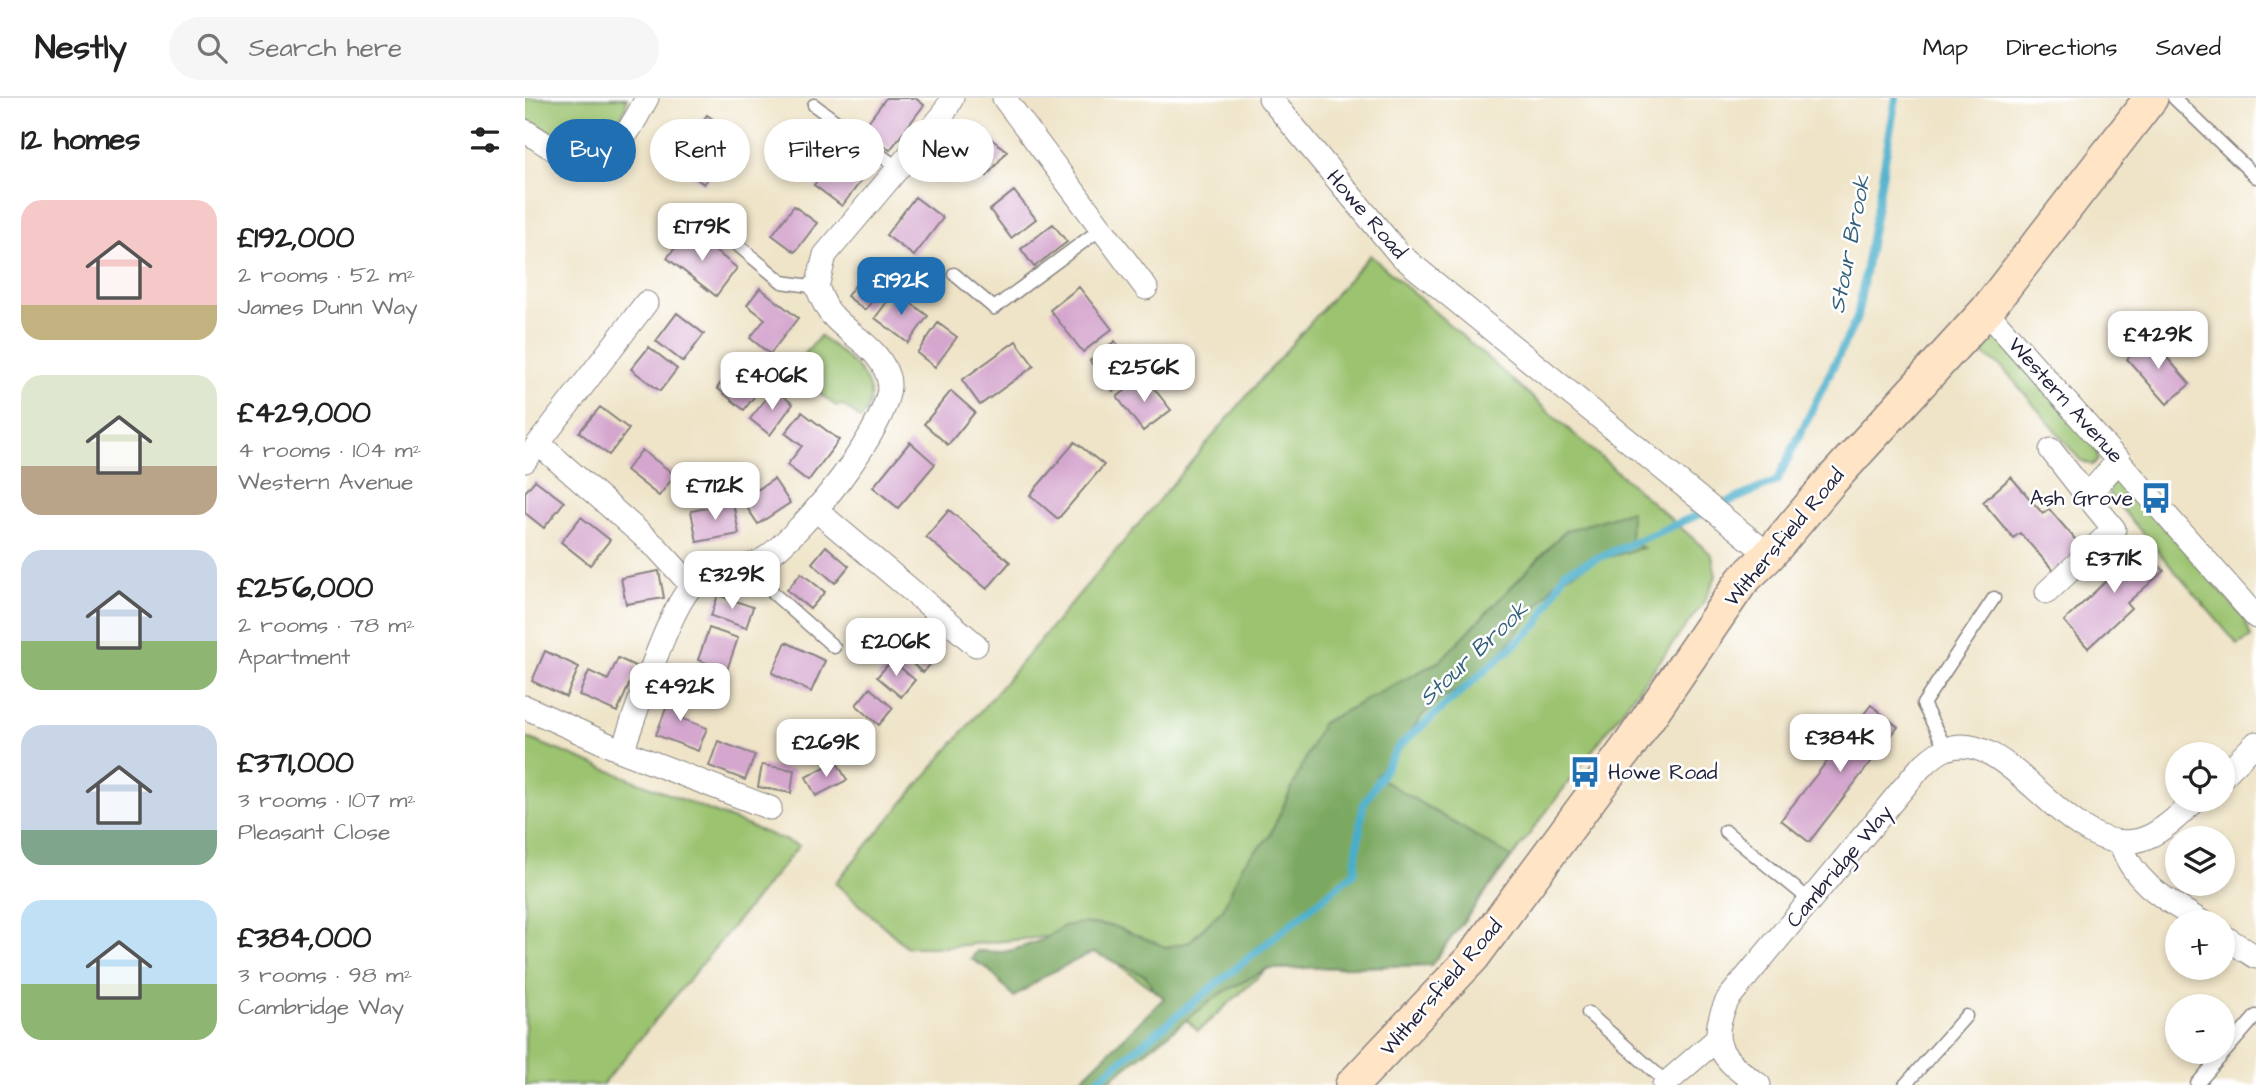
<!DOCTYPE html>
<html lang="en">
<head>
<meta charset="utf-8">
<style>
	:root { --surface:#fff; --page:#f6f6f6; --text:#222; --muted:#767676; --line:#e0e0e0; --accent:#1f6fb2 }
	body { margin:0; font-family:"Architects Daughter",sans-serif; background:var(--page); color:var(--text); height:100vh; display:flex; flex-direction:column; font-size:26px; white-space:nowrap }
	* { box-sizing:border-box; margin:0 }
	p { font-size:23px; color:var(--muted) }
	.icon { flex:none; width:38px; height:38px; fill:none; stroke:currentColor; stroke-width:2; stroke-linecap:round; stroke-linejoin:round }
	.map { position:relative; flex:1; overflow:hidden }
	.panel { display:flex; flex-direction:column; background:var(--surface); width:525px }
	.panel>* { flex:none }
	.guide { position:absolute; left:21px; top:21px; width:665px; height:63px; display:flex; gap:14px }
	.tools { position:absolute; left:1640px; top:644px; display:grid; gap:14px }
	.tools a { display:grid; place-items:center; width:70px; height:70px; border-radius:50%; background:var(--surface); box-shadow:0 4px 10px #0003; font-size:35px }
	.price { position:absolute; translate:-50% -60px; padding:0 16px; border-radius:14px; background:#fff; color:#222; font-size:23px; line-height:46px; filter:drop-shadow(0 2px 4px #0008) }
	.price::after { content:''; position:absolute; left:50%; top:42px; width:21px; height:16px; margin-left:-10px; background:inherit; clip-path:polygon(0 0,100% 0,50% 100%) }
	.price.active { background:var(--accent); color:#fff }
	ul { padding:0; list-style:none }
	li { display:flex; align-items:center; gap:21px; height:175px; padding:0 21px }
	li span { display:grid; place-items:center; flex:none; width:196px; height:140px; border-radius:21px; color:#555 }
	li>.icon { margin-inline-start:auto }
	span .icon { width:84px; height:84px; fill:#fffc; stroke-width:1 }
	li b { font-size:30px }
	h2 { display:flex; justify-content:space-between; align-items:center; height:84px; padding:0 21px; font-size:30px }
	.chip { padding:0 24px; border-radius:32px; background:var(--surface); box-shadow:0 4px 10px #0003; font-size:24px; line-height:63px }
	.chip.active { background:var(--accent); color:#fff }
	header { display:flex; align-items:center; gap:42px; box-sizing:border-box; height:98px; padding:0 35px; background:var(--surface); border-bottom:2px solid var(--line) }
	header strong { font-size:33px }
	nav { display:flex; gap:38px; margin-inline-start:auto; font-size:24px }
	.search { width:490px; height:63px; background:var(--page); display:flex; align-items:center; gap:18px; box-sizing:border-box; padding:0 24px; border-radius:38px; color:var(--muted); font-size:26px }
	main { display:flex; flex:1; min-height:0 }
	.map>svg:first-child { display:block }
</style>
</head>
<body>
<header>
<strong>Nestly</strong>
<div class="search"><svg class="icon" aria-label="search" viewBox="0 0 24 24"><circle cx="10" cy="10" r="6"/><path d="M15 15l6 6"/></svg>Search here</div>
<nav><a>Map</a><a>Directions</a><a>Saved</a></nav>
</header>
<main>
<section class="panel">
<h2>12 homes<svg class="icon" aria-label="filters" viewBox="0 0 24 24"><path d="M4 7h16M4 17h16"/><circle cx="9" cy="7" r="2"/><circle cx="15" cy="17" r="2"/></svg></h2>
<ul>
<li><span style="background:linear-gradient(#f6c9c9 75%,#c2b280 0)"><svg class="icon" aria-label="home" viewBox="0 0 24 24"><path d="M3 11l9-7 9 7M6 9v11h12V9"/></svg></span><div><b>£192,000</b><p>2 rooms · 52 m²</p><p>James Dunn Way</p></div></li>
<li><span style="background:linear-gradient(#dfe7d0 65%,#b9a48a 0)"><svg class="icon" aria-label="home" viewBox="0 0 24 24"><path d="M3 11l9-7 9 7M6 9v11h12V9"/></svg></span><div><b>£429,000</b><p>4 rooms · 104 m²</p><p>Western Avenue</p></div></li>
<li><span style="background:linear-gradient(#c9d6e8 65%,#8fb573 0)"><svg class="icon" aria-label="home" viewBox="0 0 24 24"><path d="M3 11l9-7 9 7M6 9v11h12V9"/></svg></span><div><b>£256,000</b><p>2 rooms · 78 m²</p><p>Apartment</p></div></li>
<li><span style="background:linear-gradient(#c9d6e8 75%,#7fa58c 0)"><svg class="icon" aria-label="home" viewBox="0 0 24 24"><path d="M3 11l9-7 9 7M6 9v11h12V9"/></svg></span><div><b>£371,000</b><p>3 rooms · 107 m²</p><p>Pleasant Close</p></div></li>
<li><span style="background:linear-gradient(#bfe0f5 60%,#8fb573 0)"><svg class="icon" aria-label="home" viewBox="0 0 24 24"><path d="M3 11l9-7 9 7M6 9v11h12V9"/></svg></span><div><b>£384,000</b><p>3 rooms · 98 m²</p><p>Cambridge Way</p></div></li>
</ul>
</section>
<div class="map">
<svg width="1731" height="987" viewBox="0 0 1731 987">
	<rect width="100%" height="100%" fill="#fff"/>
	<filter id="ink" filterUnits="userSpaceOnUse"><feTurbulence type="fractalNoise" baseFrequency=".0143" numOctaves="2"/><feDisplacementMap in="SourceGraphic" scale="14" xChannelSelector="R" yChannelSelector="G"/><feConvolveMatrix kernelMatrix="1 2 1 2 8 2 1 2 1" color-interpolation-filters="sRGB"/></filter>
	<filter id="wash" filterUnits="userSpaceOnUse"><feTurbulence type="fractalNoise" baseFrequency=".00686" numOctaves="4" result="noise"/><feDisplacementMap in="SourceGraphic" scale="28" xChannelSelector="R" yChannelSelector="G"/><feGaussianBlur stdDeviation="1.57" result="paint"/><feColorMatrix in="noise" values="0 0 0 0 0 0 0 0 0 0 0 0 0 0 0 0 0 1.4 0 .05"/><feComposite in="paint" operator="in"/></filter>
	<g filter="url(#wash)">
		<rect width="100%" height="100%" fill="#efe4c8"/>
		<path fill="#9bc36f" stroke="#5e7255" stroke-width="2" d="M0 0H102C99 33 65 53 33 41 22 37 10 27 0 21Z
			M845 157 1187 457 1191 478 1179 504 906 867 742 871 673 933 640 900 549 836 419 849H382L310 785 737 280Z
			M1471 237 1572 348 1573 362 1567 367 1555 362 1478 270 1453 253Z
			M295 238C320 258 365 287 336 321L318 307 311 308 265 273Z
			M1600 383 1719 520 1726 539 1713 547 1584 396 1586 385Z
			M0 639 274 748 77 987H0Z"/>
		<path fill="#7ca962" stroke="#4f664e" stroke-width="2" d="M1106 413 1105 443 1118 450 1072 462 1031 484 962 574 913 603 898 617 851 678 986 759 906 867 742 871 695 896 578 987H550L639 900 628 891 621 878 568 854 523 876 489 899 463 871 446 861 452 853 478 854 491 851 517 842 539 828 557 825 588 828 641 849 664 844 698 811 718 766 744 739 797 625 915 563 1040 433Z"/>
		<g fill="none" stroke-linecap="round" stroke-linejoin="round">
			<path stroke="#4aaeca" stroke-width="8" d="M566 987 829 775 838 707 874 648 1013 526 1040 474 1252 383 1332 220 1371 0"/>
		</g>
		<g id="blocks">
			<path fill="#d5a7cf" d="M361 0H390L399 7 365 52 337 32Z
				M182 17 213 38 179 86 149 65Z
				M446 26 482 53 462 78 427 52Z
				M323 42 351 63 317 108 289 87Z
				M489 93 511 121 486 140 465 112Z
				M390 99 418 120 389 158 361 137Z
				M269 108 292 125 270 154 247 137Z
				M528 126 542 144 509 169 496 151Z
				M164 132 212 170 191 198 142 160Z
				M343 171 361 185 340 212 322 198Z
				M554 189 587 231 558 254 525 212Z
				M235 190 273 220 245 256 225 240 240 221 222 207Z
				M370 193 403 218 383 245 350 220Z
				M152 215 179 236 158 264 131 243Z
				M413 225 432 239 410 269 392 255Z
				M1625 240 1665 286 1642 306 1602 261Z
				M491 243 509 268 455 307 437 282Z
				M590 243 614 273 588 293 565 263Z
				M124 249 152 271 135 293 106 271Z
				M214 262 241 283 219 312 192 290Z
				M619 278 646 312 618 333 592 299Z
				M249 291 268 306 245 337 225 321Z
				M426 293 450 314 423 347 399 326Z
				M75 309 104 331 84 357 54 334Z
				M277 314 314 342 283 383 262 367 277 348 260 335Z
				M385 344 410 366 373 410 348 389Z
				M550 344 579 367 533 421 505 397Z
				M117 352 150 377 134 398 101 372Z
				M1486 379 1518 416 1524 411 1557 449 1529 473 1495 435 1488 440 1458 404Z
				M249 381 265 405 233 426 217 402Z
				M10 382 39 404 19 430 0 415V394Z
				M208 405 214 436 172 444 166 413Z
				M424 412 485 464 462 491 401 439Z
				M56 419 85 442 65 467 36 444Z
				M1614 444 1639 473 1602 505 1606 510 1563 550 1539 523 1581 483 1577 476Z
				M301 448 324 468 310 485 287 465Z
				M134 473 139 500 101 506 96 480Z
				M276 475 300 494 285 511 262 492Z
				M193 497 228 509 221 530 186 518Z
				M184 530 213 540 202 572 173 562Z
				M401 537 418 551 398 575 381 560Z
				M261 544 300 563 286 594 247 575Z
				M20 553 54 569 41 599 7 583Z
				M93 560 112 569 92 614 54 597 64 573 83 582Z
				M367 562 390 582 376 599 352 579Z
				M345 590 368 610 354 627 331 607Z
				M148 592 167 599 158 621 182 630 173 653 131 637Z
				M1346 607 1373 629 1284 744 1256 722Z
				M324 622 347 642 332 659 309 639Z
				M193 643 230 657 220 682 184 668Z
				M311 663 322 682 291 698 281 679Z
				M237 667 269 672 266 695 233 689Z"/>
		</g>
	</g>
	<g filter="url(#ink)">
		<use href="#blocks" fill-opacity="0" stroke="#888382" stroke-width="2"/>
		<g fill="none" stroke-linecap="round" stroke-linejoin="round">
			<defs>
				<path id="lane" d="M1649 0 1731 79
					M289 7 373 70
					M191 129 257 184 292 189
					M429 176 469 210 577 130
					M231 466 249 496 309 549
					M1421 651 1398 606 1469 500
					M1200 733 1286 803
					M1063 915 1141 984
					M1672 986 1731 918
					M1380 987 1441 918"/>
				<path id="street" d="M479 0 621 190
					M745 0 874 156 1244 457
					M0 33C15 42 32 55 48 61 87 75 107 26 122 0
					M1461 213 1731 519
					M14 346 132 450 167 488
					M1526 352 1562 398
					M0 363 121 205
					M291 412 451 547
					M1522 494 1589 431 1562 398 1594 362
					M0 609 97 653 245 710
					M97 653C110 619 144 508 168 487 189 468 210 475 232 465 268 449 376 318 363 279 354 249 326 239 307 217 300 210 296 198 292 189L300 157 418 17 427 0
					M1698 678 1731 645
					M1596 745C1607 785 1644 803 1677 824
					M1698 838 1731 859
					M1139 987 1191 942
					M1234 987C1196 961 1181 945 1203 901L1395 670C1402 664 1412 654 1421 651 1488 625 1548 775 1625 738 1642 730 1657 714 1671 702"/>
				<path id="secondary" d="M827 987 948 859 1106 645 1217 483 1244 457 1306 383 1461 213 1626 0"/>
			</defs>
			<use href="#lane" stroke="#888382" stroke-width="15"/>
			<use href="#street" stroke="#888382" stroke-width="25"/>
			<use href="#secondary" stroke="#888382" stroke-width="36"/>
			<use href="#lane" stroke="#fff" stroke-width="12"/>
			<use href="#street" stroke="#fff" stroke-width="23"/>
			<use href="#secondary" stroke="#ffe4c6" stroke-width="33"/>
		</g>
	</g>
	<defs>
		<symbol id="bus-bare" viewBox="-9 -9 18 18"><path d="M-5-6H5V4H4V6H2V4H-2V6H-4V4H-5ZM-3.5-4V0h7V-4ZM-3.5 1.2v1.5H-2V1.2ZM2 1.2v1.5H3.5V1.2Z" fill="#1f6fb2" stroke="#fff" stroke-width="2.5" paint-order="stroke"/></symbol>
	</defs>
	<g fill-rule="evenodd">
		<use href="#bus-bare" x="1609" y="378" width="44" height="44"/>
		<use href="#bus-bare" x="1038" y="652" width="44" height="44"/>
	</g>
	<g text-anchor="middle" stroke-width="5" stroke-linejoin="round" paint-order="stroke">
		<g font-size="21" fill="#22223b" stroke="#fff">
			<text transform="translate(842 116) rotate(49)" y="7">Howe Road</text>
			<text transform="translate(1541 302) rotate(48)" y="7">Western Avenue</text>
			<text transform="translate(1259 439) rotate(-50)" y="7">Withersfield Road</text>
			<text transform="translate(1314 768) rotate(-50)" y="7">Cambridge Way</text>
			<text transform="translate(916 889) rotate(-49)" y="7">Withersfield Road</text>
		</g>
		<g font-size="21" fill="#22223b" stroke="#fff" text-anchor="end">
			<text x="1608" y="407">Ash Grove</text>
			<text x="1083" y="681" text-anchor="start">Howe Road</text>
		</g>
		<g font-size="23" font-style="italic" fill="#34617b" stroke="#fff">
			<text transform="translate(1324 146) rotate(-79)" y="8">Stour Brook</text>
			<text transform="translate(948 555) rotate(-43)" y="8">Stour Brook</text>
		</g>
	</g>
</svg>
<div class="tools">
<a><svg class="icon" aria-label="locate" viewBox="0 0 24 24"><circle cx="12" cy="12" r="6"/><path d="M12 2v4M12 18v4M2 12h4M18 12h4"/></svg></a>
<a><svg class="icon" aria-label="layers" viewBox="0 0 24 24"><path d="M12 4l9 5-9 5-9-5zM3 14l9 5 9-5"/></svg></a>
<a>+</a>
<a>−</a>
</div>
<b class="price" style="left:177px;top:165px">£179K</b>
<b class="price active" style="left:376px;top:219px">£192K</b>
<b class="price" style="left:1633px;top:273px">£429K</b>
<b class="price" style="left:619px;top:306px">£256K</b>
<b class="price" style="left:247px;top:314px">£406K</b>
<b class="price" style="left:190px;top:424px">£712K</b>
<b class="price" style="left:1589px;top:497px">£371K</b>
<b class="price" style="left:207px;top:513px">£329K</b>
<b class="price" style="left:371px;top:580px">£206K</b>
<b class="price" style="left:155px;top:625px">£492K</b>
<b class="price" style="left:1315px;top:676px">£384K</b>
<b class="price" style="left:301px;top:681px">£269K</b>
<div class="guide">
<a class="chip active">Buy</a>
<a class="chip">Rent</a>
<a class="chip">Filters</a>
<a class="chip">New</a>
</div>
</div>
</main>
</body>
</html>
